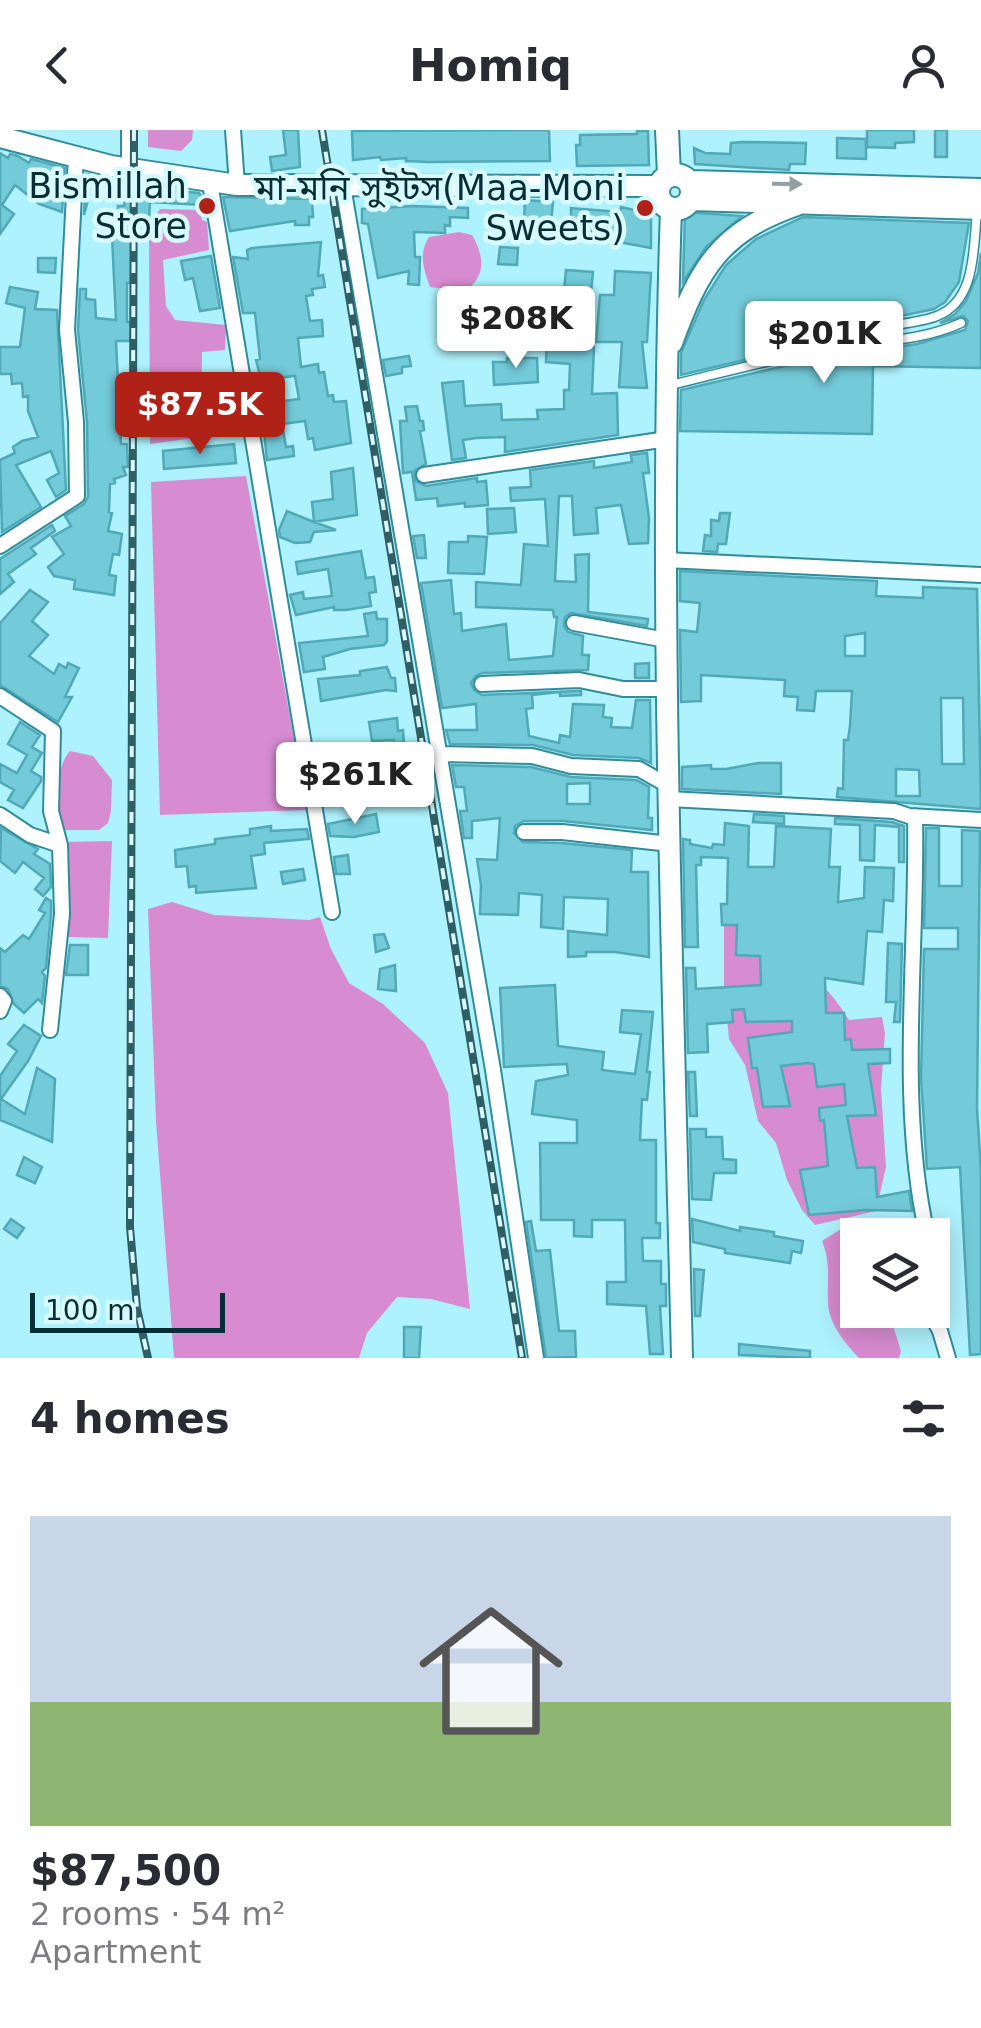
<!DOCTYPE html>
<html lang="en">
<head>
<meta charset="utf-8">
<style>
	:root { --surface:#fff; --page:#f2f2f3; --text:#2b2b33; --muted:#7c7c81; --accent:#b02117 }
	body { margin:0; font-family:"DejaVu Sans","Noto Sans Bengali",sans-serif; background:var(--page); color:var(--text); height:100vh; display:flex; flex-direction:column; font-size:38px; white-space:nowrap }
	* { box-sizing:border-box; margin:0 }
	p { font-size:32px; color:var(--muted) }
	.icon { flex:none; width:55px; height:55px; fill:none; stroke:currentColor; stroke-width:2; stroke-linecap:round; stroke-linejoin:round }
	.map { position:relative; height:1228px; overflow:hidden }
	.drawer { display:flex; flex-direction:column; background:var(--surface); flex:1 }
	.drawer>* { flex:none }
	.tools { position:absolute; left:840px; top:1088px; display:grid; gap:20px }
	.tools a { display:grid; place-items:center; width:110px; height:110px; border-radius:0px; background:var(--surface); box-shadow:0 5px 25px #0003; font-size:50px }
	.scale { position:absolute; left:30px; bottom:25px; width:195px; box-sizing:border-box; padding-left:10px; border:5px solid #072e34; border-top:0; font-size:28px; line-height:35px; white-space:nowrap; color:#072e34; -webkit-text-stroke:8px #d8f9fe; paint-order:stroke }
	.price { position:absolute; translate:-50% -85px; padding:0 22px; border-radius:10px; background:#fff; color:#222; font-size:32px; line-height:65px; filter:drop-shadow(0 2px 5px #0008) }
	.price::after { content:''; position:absolute; left:50%; top:60px; width:30px; height:22px; margin-left:-15px; background:inherit; clip-path:polygon(0 0,100% 0,50% 100%) }
	.price.selected { background:var(--accent); color:#fff }
	ul { padding:0; list-style:none }
	li { display:grid; align-content:center; gap:20px; height:530px; padding:0 30px }
	li span { display:grid; place-items:center; height:310px; border-radius:0px; color:#555 }
	li>.icon { margin-inline-start:auto }
	span .icon { width:180px; height:180px; fill:#fffc; stroke-width:1 }
	li b { font-size:42px }
	h2 { display:flex; justify-content:space-between; align-items:center; height:120px; padding:0 30px; font-size:42px }
	header { display:flex; justify-content:space-between; align-items:center; height:130px; padding:0 30px; background:var(--surface); font-size:45px; font-weight:800 }
	.map>svg:first-child { display:block }
</style>
</head>
<body>
<header><svg class="icon" aria-label="back" viewBox="0 0 24 24"><path d="M15 5l-7 7 7 7"/></svg>Homiq<svg class="icon" aria-label="person" viewBox="0 0 24 24"><circle cx="12" cy="8" r="4"/><path d="M4 21q1-7 8-7t8 7"/></svg></header>
<div class="map">
<svg width="981" height="1228" viewBox="0 0 981 1228">
	<rect width="100%" height="100%" fill="#aef2fd"/>
	<path fill="#d78cd1" d="M148 0H193L192 10 181 21 148 17Z
		M160 79 200 80 202 90 207 92 209 120 163 130 166 176 175 190 226 195 225 220 202 222 201 307 150 314 149 96Z
		M459 102 472 105C484 126 487 146 465 161L430 157C424 140 418 123 429 107Z
		M246 346 307 680 160 685 151 352Z
		M70 621 93 626 112 650 111 681 108 693 99 700H61C60 676 53 640 70 621Z
		M112 711 108 808 64 807 62 712Z
		M172 772 214 785 309 790 320 787 331 819 349 853 383 874 425 913 448 963 470 1179 431 1169 397 1167 367 1203 359 1228H174L156 991 148 779Z
		M728 784C773 815 821 842 849 890L882 887 885 903 881 959 886 1037 876 1081 815 1095 802 1080 787 1050 776 1013 758 991 745 935 729 909 724 855V795Z
		M849 1094 871 1105H858V1180H888L901 1221 899 1228H859C845 1213 829 1194 828 1173 827 1150 831 1133 822 1111Z"/>
	<path fill="#73cad9" stroke="#51a9b7" stroke-width="2.5" fill-rule="evenodd" d="M283 0H298L300 37 272 41 270 27 286 25Z
		M549 0 550 31 428 32 406 31V28L381 30 380 27 353 30 352 1Z
		M867 0H914V12L895 13V18L867 17Z
		M935 0H947V27H935Z
		M637 1H648L649 35 577 36 576 15H580V5L637 4Z
		M837 8 866 9V29L837 28Z
		M742 12 806 13 805 34H790L789 40 695 34 694 18 705 23 730 24 731 13Z
		M0 23 8 28 10 24 18 26 29 33 31 29 65 38 62 82 39 74 15 55 2 75 14 84 0 104Z
		M86 44 129 53V56L94 48 84 85Z
		M127 56 199 63 201 66 205 87 203 75 150 72 149 90 131 89 132 144 131 153H127V192H132L130 211H116L121 314H127L128 337H123L126 345 114 349 115 353 110 354 109 382 112 383 108 401 122 404 119 425 113 424 109 445 116 446 114 465 74 459 75 450 54 446 48 437 64 424 52 407 71 396 65 386 84 374 88 367 87 292 78 200 80 159H86V169L95 170 96 188 116 190 112 106H99L100 83 118 84V76H124Z
		M223 67 312 69 313 87H309V95H295V91L230 101Z
		M525 70 553 72 551 93 524 91Z
		M413 76 468 78V88L450 87V96L445 95V103L414 102 415 127H420L419 155 408 154 409 141 378 148 368 94 362 93V79Z
		M621 77 651 84V118L613 111 614 105 585 100 586 89H571V78L620 82Z
		M685 82 742 86 706 117 683 152Z
		M803 87 969 93 959 152 945 172 934 179 872 192 869 198 874 205 795 218 681 245V223L704 170 726 135 756 109Z
		M321 112 318 146 323 145 325 157 312 159 313 165 306 166 310 191 322 190 323 206 298 208 301 237 318 234 319 243 324 242 328 266 333 265 334 272 346 271 351 313 315 320 313 308 308 309 305 291 282 294 286 317 293 316 294 326 267 330 261 274 299 269 295 246 261 250 256 230 260 229 255 183H243L233 127 248 129 247 120 252 118Z
		M500 117 518 118 517 135 498 134Z
		M981 123V238L873 236 872 304 680 301 681 260 819 228 917 214 965 200 968 191 963 186 940 193 955 184 966 171 978 143Z
		M211 126 220 178 200 181 193 148 185 150 181 131Z
		M38 128H56L55 143 38 142Z
		M566 140 593 142 591 163 564 161Z
		M615 141 651 143 647 212H642L647 258 619 257 622 212H596L600 165H614Z
		M10 157 38 162 35 179 57 180 66 360 56 367 47 350 59 343 51 321 16 335 41 377 2 402 0 330 15 323 13 317 22 311 38 307 28 281V266L23 267 22 253 12 254 11 244H0V217H20L25 178 6 173Z
		M544 164 565 165 563 189H569L568 216 594 217 592 264 617 263 618 305 505 322V307L476 308 463 310 466 328 452 330 442 253 463 251 465 276 501 274 502 290 538 289 537 280 564 279V260H569L570 234 546 232 547 208H540Z
		M409 226 411 236 402 237V243L386 246 383 230Z
		M507 228H537L538 252 494 255 493 232H507Z
		M417 276 420 291H423L424 300 420 301 426 334 415 340V351L426 356 477 348V352L486 351 488 375 465 377V373L438 376 437 368 416 370 412 342 403 343 400 291H407L405 277Z
		M234 314 236 333 164 339 163 321Z
		M647 323 649 343H643L649 388 648 413 629 414 621 375 596 378 598 403 574 405 572 366H559L555 451 576 452 575 425 589 424 588 482 641 488 648 489 647 496 571 483 565 487 564 496 568 502 583 506 582 525H589L588 540 482 543 476 546 471 553 474 560 482 565 578 561H581V565L560 566V562L532 565 533 578 526 579 529 606 559 613 560 605 570 607 573 574 604 575 603 587 612 588 611 597 632 598 636 570H650L651 633 639 628 573 625 533 615 450 614 446 600H477L476 574 442 578 421 453 451 450 454 484 461 483 462 501 506 494 509 530 553 526 557 487H554L553 480 476 477V452L521 455 524 414 548 416 545 369 511 371 510 358 531 357 530 340 594 331V338L632 332 631 325Z
		M353 338 357 385 314 392 336 400 314 402 310 412 295 413 280 407 279 400 287 381 314 392 312 372 333 369 331 342Z
		M514 378 516 402 488 404 487 379Z
		M720 383H730L726 414H718L717 422 703 421 705 405 711 406V390L719 391Z
		M52 395 55 401 31 418 36 424 8 444 14 452 0 464V429Z
		M424 405 426 428H417L413 406Z
		M468 406 487 407 484 444 448 443 449 412H468Z
		M361 421 366 448 374 447 376 462 369 463 371 476 346 480H334V477L296 485 290 465 303 462 304 469 332 466 328 439 298 444 296 432Z
		M680 441 877 451 876 466 923 468V457L977 459 981 679 837 667 838 658 843 659 844 610H848L850 596 852 561H816L814 581 797 580 798 567 784 566 785 550 701 545V571L681 572 680 500 697 502 700 473 680 471ZM865 503V526H845V506ZM941 568H963L964 634H942ZM896 639 919 640 920 666H896Z
		M30 460 48 472 32 491 48 505 29 526 54 544 59 534 66 538 68 533 79 538 65 567H72L58 592 0 555V493Z
		M376 482 377 489H387V511L384 515 350 519 323 527 325 539 304 542 299 513 368 506 364 484Z
		M649 533V548H635V534Z
		M387 537 391 548H395L396 561 386 560 321 571 318 549 360 545V541Z
		M397 588 398 601 403 600 405 625H395L394 610 372 611 369 592Z
		M20 592 40 605 32 617 42 623 31 641 41 647V651L23 678 8 670 14 660 0 652V634L17 643 27 625 8 614Z
		M758 633H781V664L682 659V637L711 635V639H726Z
		M452 635 531 637 571 647 636 650 649 657 648 688H652V700L563 691H524L515 696 514 703 523 712 561 713 632 720 631 742H648L649 827 615 822H586V826L568 827V801L607 805 608 769 564 767 563 799 541 797 542 765 519 763 518 785 480 784 481 755 477 729 497 730 500 688 472 691V708H464L460 681H467L464 657H456ZM590 653V674H567V654Z
		M399 638 401 650 374 654 372 642Z
		M345 648 347 659 323 663 321 652Z
		M376 684 379 702 354 707 330 706 328 694Z
		M754 684 784 686V694L753 692Z
		M835 688 892 692 904 696V732H899V697L875 695 874 731 860 730V695L835 694Z
		M725 693 749 696 748 737H774L776 696 831 699 829 737H840L838 772 864 768 865 737 894 738 893 771 884 770 882 802 867 801 863 854 825 848 826 883H844L845 910 851 909 852 920 890 919V933L868 934 876 985 847 986 857 1038 875 1037 877 1067 909 1061 912 1081 865 1080 809 1085 800 1040 828 1036 824 990 820 991 819 978 846 975 844 954 817 957 814 934 807 933 781 936 790 976 763 977 757 938H752L748 908 792 902V891L746 892 744 879 732 880 733 892 707 894 708 922 688 923 686 838H695L696 859 761 855 760 826 736 825 737 795H722L721 774H727L728 728 701 727V735H696L698 817H685L683 709 690 710V714L712 718 713 714 724 715Z
		M271 696V701L307 699 309 709 264 713 265 724 251 726 256 758 196 763V756L189 757 187 736 176 737 175 720 215 714V709L250 705V699Z
		M1 698 38 719 34 724 50 734 51 757 43 766 35 759 44 748 23 732 15 743 0 731Z
		M926 698H939V756H962V700L980 701 977 978 981 1042V1224L970 1225 960 1037 927 1039 921 949 924 819H958V798H924Z
		M348 725 350 744H336L334 727Z
		M303 739 305 750 283 754 281 742Z
		M46 768 51 771V784L46 838 42 842 45 846 42 873 38 869 24 883 14 874 8 859 0 856V818L5 822 23 805 29 809 45 783 39 780Z
		M384 804 389 818 376 822 374 805Z
		M888 813 902 814 900 892H894L896 872H886Z
		M70 815H88V845H66Z
		M395 835 396 861 378 859 380 839Z
		M555 855 558 916 604 922 602 940 635 944 641 904 620 902 622 880 653 882 647 942H650L647 970 642 969 640 1010H656V1093H660V1108H642L643 1131H661V1154H666V1176H660L663 1224H650L646 1176 607 1174V1152H626L625 1090H592V1107L574 1106V1090H541L540 1013H577V990L532 984 536 951 568 945 567 934 504 937 500 858Z
		M24 895 41 906 28 931 1 969 25 984 37 938 55 949 52 1012 0 990V946L17 921 8 914Z
		M688 942H695L697 986H690Z
		M690 999H706V1007H722L723 1029 736 1030V1043H714L711 1070 692 1069Z
		M24 1027 42 1037 35 1053 17 1045Z
		M11 1089 24 1098 17 1108 4 1099Z
		M692 1089 740 1101V1097L774 1102V1106L803 1111 801 1123 792 1121 790 1133 725 1123V1119L693 1112Z
		M531 1091 536 1121 550 1120 559 1201H575L576 1227 546 1228 526 1092Z
		M694 1139 704 1140 700 1186H695Z
		M948 1156 946 1182H942L935 1171 936 1159Z
		M404 1197H421L419 1228H404Z
		M739 1214 810 1221V1228L739 1225Z"/>
	<g fill="none" stroke-linecap="round" stroke-linejoin="round">
		<defs>
			<path id="service" d="M876 198C896 194 919 193 937 186 977 170 973 117 977 82
				M671 255C726 242 783 226 839 217 882 210 921 211 961 193"/>
			<path id="minor" d="M233 0 237 55
				M129 39V0
				M210 53 332 782
				M343 56 493 940 536 1228
				M424 345 667 309
				M0 416 77 366 76 292 67 200 76 26
				M666 430 981 445
				M574 493 666 510
				M482 554 579 550 623 559H667
				M0 566 53 601 51 681 60 715 62 784 50 900
				M440 624 532 626 571 636 639 639 669 656
				M669 669 894 681 909 686 981 690
				M0 685 30 705 60 715
				M915 686C918 824 897 969 927 1105
				M524 702H562L670 714
				M0 866 4 871 0 881
				M929 1180 940 1201 948 1228"/>
			<path id="secondary" d="M0 7 111 36 237 55 659 56
				M671 79C658 462 673 845 682 1228
				M672 213C699 139 719 102 797 75"/>
			<path id="primary" d="M667 0 669 45
				M658 62a17 17 0 1 1 34 0a17 17 0 1 1-34 0Z
				M690 52 981 60
				M691 69 981 78"/>
		</defs>
		<use href="#service" stroke="#318c9a" stroke-width="11"/>
		<use href="#minor" stroke="#318c9a" stroke-width="18"/>
		<use href="#secondary" stroke="#318c9a" stroke-width="24"/>
		<use href="#primary" stroke="#318c9a" stroke-width="26"/>
		<use href="#service" stroke="#fff" stroke-width="8"/>
		<use href="#minor" stroke="#fff" stroke-width="14"/>
		<use href="#secondary" stroke="#fff" stroke-width="20"/>
		<use href="#primary" stroke="#fff" stroke-width="22"/>
		<defs>
			<path id="rail" d="M134 0 130 1097 137 1178 148 1228
				M322 0 522 1228"/>
		</defs>
		<use href="#rail" stroke="#305e65" stroke-width="8"/>
		<use href="#rail" stroke="#d8f9fe" stroke-width="4" stroke-dasharray="11" stroke-linecap="butt"/>
	</g>
	<defs><path id="oneway-solid" d="M-6-.8H1V-3.2L6.5 0L1 3.2V.8H-6Z" transform="scale(2.5)"/></defs>
	<use fill="#8fa1a4" href="#oneway-solid" transform="translate(787 54) rotate(1)"/>
	<g fill="#b02117" stroke="#d8f9fe" stroke-width="4">
		<circle cx="207" cy="76" r="10"/>
		<circle cx="645" cy="78" r="10"/>
	</g>
	<g text-anchor="middle" stroke-width="9" stroke-linejoin="round" paint-order="stroke">
		<g font-size="35" fill="#072e34" stroke="#d8f9fe" text-anchor="end">
			<text x="187" y="68">Bismillah<tspan x="187" dy="40">Store</tspan></text>
			<text x="625" y="70">মা-মনি সুইটস(Maa-Moni<tspan x="625" dy="40">Sweets)</tspan></text>
		</g>
	</g>
</svg>
<div class="tools">
<a><svg class="icon" aria-label="layers" viewBox="0 0 24 24"><path d="M12 4l9 5-9 5-9-5zM3 14l9 5 9-5"/></svg></a>
</div>
<div class="scale">100 m</div>
<b class="price" style="left:516px;top:241px">$208K</b>
<b class="price" style="left:824px;top:256px">$201K</b>
<b class="price selected" style="left:200px;top:327px">$87.5K</b>
<b class="price" style="left:355px;top:697px">$261K</b>
</div>
<section class="drawer">
<h2>4 homes<svg class="icon" aria-label="filters" viewBox="0 0 24 24"><path d="M4 7h16M4 17h16"/><circle cx="9" cy="7" r="2"/><circle cx="15" cy="17" r="2"/></svg></h2>
<ul>
<li><span style="background:linear-gradient(#c9d6e8 60%,#8fb573 0)"><svg class="icon" aria-label="home" viewBox="0 0 24 24"><path d="M3 11l9-7 9 7M6 9v11h12V9"/></svg></span><div><b>$87,500</b><p>2 rooms · 54 m²</p><p>Apartment</p></div></li>
</ul>
</section>
</body>
</html>
